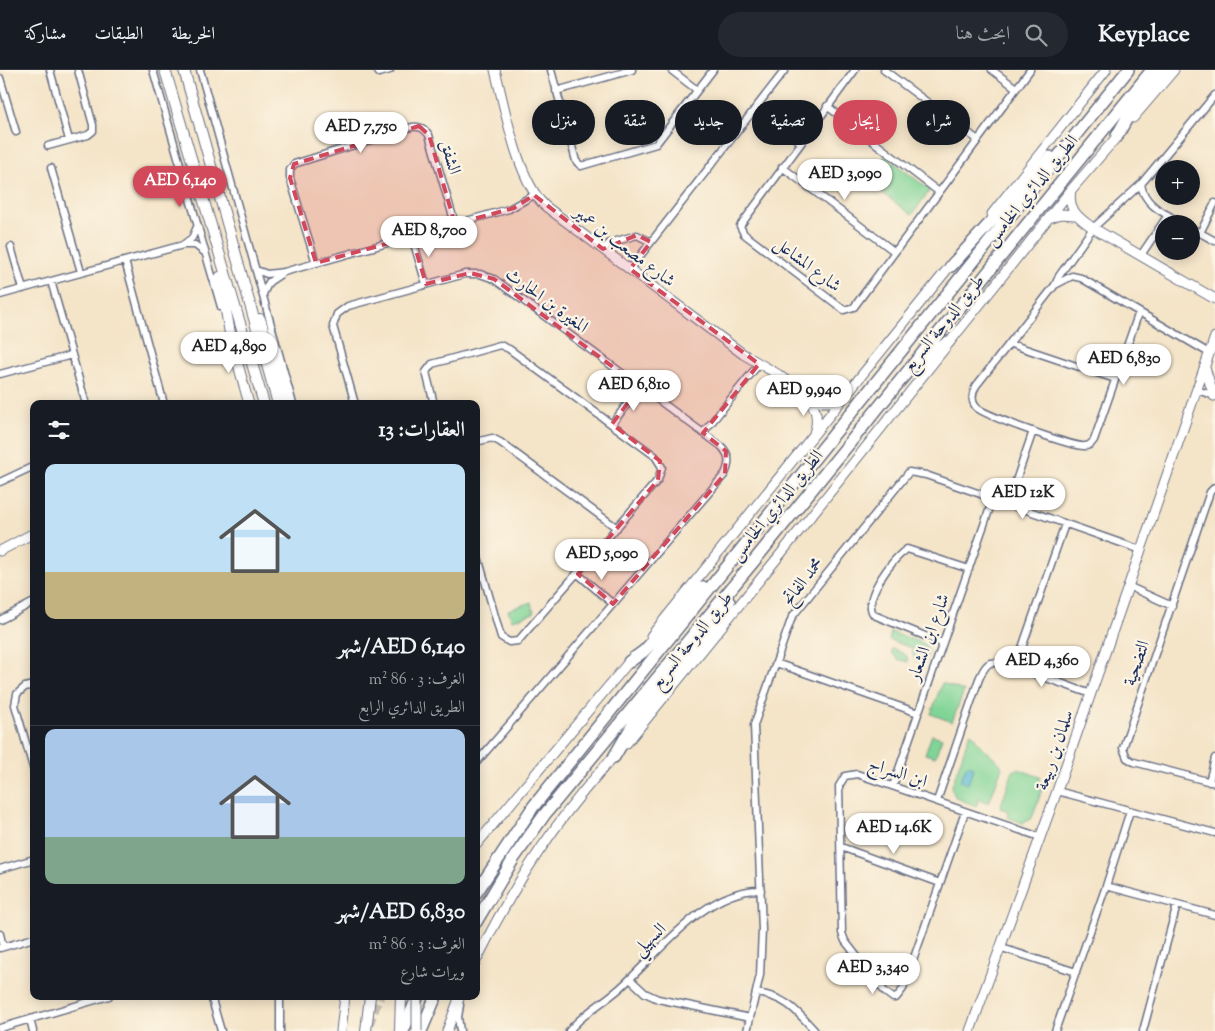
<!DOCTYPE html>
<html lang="ar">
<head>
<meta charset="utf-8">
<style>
	:root { --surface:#171b24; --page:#242831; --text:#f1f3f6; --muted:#9ea1a6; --line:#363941; --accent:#d1495b }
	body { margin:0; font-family:"Sorts Mill Goudy",Amiri,serif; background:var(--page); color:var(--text); direction:rtl; height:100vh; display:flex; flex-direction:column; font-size:19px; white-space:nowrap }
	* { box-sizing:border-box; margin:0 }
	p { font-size:16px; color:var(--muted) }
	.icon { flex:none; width:28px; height:28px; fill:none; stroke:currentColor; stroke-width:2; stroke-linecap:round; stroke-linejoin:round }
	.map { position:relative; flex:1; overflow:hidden; direction:ltr }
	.panel { position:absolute; left:30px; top:330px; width:450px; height:600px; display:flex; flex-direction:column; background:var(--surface); border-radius:10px; box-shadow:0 2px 12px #0003; direction:rtl }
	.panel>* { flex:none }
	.banner { position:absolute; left:495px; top:30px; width:475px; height:45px; direction:rtl; display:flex; gap:10px }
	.fabs { position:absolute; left:1155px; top:90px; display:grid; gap:10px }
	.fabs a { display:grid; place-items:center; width:45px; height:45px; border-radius:50%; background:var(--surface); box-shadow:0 2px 12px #0003; font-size:25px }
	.price { position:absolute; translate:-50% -42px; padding:0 11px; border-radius:18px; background:#fff; color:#222; font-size:16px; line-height:32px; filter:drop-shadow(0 1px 2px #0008) }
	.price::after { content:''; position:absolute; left:50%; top:30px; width:15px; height:11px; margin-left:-8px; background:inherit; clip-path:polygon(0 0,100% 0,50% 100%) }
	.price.current { background:var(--accent); color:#fff }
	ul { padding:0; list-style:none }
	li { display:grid; align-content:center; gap:10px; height:265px; padding:0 15px }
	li+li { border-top:1px solid var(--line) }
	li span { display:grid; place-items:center; height:155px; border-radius:10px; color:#555 }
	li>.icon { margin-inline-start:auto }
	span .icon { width:90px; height:90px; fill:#fffc; stroke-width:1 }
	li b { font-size:21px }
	h2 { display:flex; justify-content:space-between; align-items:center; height:60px; padding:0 15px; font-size:21px }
	.chip { padding:0 18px; border-radius:22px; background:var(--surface); box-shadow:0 2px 12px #0003; font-size:18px; line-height:45px }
	.chip.current { background:var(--accent); color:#fff }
	header { display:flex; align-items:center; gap:30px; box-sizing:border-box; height:70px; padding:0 25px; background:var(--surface); border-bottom:1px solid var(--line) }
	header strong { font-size:24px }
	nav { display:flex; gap:28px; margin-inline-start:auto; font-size:18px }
	.search { width:350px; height:45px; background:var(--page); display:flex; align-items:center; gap:12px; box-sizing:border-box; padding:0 18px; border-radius:28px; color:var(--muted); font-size:19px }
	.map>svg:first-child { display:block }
</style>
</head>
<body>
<header>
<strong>Keyplace</strong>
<div class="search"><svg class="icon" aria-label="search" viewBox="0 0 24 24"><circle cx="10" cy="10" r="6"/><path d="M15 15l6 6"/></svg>ابحث هنا</div>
<nav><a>الخريطة</a><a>الطبقات</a><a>مشاركة</a></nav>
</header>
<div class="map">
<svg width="1215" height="961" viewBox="0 0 1215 961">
	<rect width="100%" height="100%" fill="#fcf5e5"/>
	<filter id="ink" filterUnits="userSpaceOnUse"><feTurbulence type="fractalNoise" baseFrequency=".02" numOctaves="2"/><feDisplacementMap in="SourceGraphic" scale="10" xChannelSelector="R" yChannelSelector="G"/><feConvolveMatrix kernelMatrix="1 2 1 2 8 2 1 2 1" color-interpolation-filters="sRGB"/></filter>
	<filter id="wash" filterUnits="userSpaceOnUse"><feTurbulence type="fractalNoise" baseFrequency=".0096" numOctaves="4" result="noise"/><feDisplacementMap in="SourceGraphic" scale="20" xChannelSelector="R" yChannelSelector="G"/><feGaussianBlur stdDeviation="1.12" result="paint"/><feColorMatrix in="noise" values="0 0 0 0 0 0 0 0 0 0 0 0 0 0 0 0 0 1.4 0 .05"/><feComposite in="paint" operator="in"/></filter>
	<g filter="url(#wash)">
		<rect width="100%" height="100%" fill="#f4e4c8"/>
		<path fill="#80d496" stroke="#4e827a" d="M885 86 930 120 912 145 866 111Z
			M531 532 534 543 512 550 508 540Z
			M891 562 925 574 929 582 923 596 914 589 912 578 889 570Z
			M893 578 907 586 908 592 897 589 891 581Z
			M942 613 964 621 952 652 931 644Z
			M970 663 974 665C979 680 994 683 1002 697L989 733 979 729 976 736 956 728 951 718Z
			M932 665 942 668 935 687 925 684Z
			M1018 699 1040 707 1039 712 1044 714 1032 748 1023 753 1007 747 1009 741 1000 738 1013 701Z"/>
		<path fill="#57b9d5" stroke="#39749a" d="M967 695 974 697 968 714 960 711Z"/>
	</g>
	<g filter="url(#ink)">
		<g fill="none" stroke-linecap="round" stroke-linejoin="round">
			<path stroke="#c9c0b3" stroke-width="9" stroke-dasharray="9 4.5" stroke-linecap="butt" d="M369 954 380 926"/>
			<defs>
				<path id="street" d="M50 0 69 70
					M153 0 221 237
					M200 0 293 334
					M377 0 379 3 390 0
					M551 0 576 91 581 96 656 74 713 0
					M671 0 697 20
					M855 0 740 156 744 164 844 240 854 237 1030 0
					M884 0 978 70
					M992 0 1016 18
					M0 8 16 62
					M556 21 632 0
					M827 36 939 122
					M757 38 800 72
					M48 76 88 65 93 61V55L78 0
					M782 97 895 182
					M51 98 81 202
					M1141 114C1144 136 1166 144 1184 154
					M1191 158 1215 171
					M1200 163 1215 133
					M412 167 426 214
					M184 174 192 168 197 157
					M11 177 23 219
					M603 179 610 173 637 165 651 172
					M1141 185 1168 145
					M125 191 164 334
					M316 193 290 108V100L294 94 412 57C420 56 424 58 429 65L455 154
					M630 199 785 0
					M256 200 267 204 284 202 509 139 534 125
					M51 211 86 334
					M1055 215 1059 206 1093 158 1141 114 1215 25
					M263 224 269 212 281 204
					M0 225 183 175H195L204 182
					M1139 242 1094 370C1092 373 1089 376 1085 376 1075 378 983 345 976 337 971 331 972 323 976 316L1055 215 1072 206 1081 208 1209 283
					M1011 274 1115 309
					M0 304 72 285
					M1197 320 1215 326
					M355 334 333 256 337 244 348 236 465 204H480L494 209 721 376C730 385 730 393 725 404L476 693
					M434 334 426 302 432 294 500 275 509 279 655 386 662 397 658 410 518 571 509 572 501 567 476 480
					M612 354 640 317
					M703 363 759 294
					M476 372 492 368 500 372 617 458
					M0 412 34 396
					M1215 417 1210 422 1123 678 1127 688 1134 692 1215 713
					M1008 434 1033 361
					M578 504 613 534
					M1128 516 1172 536
					M0 550 34 532
					M942 573 874 545C861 529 893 488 907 479L969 499
					M776 593 918 643
					M1015 598 1065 454
					M34 615 25 617 17 624 15 635 34 701
					M1209 712 1215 688
					M893 716 993 429
					M1057 721 1215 763
					M937 731 979 609C982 603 984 596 990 593 1000 589 1076 619 1091 624
					M965 742 903 919 896 928H893L885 922 845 871 842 863 839 716 845 706 857 704 1040 767
					M841 777 940 813
					M0 799 34 789
					M1106 816 1215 845
					M0 864 3 877
					M0 878 34 868
					M1002 878 1076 902
					M630 909 645 923 658 929 750 948
					M756 923C786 927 796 940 815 961
					M211 926 221 961
					M280 926V961
					M30 949 33 961
					M0 958 109 926
					M460 961 458 947 460 935
					M569 961C582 944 603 933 619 919 658 885 704 819 761 820
					M747 961 760 905 762 860 754 655 792 547 909 402 926 405 1141 480
					M1055 961 1106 816 1130 741
					M1143 961 1177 835"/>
				<path id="secondary" d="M495 0C505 38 517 109 545 136L743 284 779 305 806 326 822 332H831L843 327
					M1133 48 1174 0
					M1071 120C1067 140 1079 148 1093 158L1215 229
					M992 144 1106 0
					M1049 148 1061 144 1075 145
					M231 269 249 334
					M1205 298 1214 326
					M808 328C816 338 819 350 814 363
					M0 481 34 463
					M651 566 954 191
					M626 674 779 486 1071 120 1121 62
					M476 775 633 587
					M476 891C513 815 559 745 617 683
					M341 961 345 926
					M447 961 460 926
					M970 961 1057 721 1215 267"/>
				<path id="primary" d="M165 0 264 334
					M184 0 278 334
					M220 207 231 269
					M260 249 288 334
					M366 961 370 926
					M400 961 401 926"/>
				<path id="highway" d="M1117 66 1127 48 1163 0
					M951 196 1050 87
					M916 296 948 272
					M629 592 644 581 703 517
					M614 687 635 651 729 532
					M476 823 533 737 1128 0
					M476 852 514 788 545 744 758 486 1152 0
					M403 961 418 926
					M421 961 436 926"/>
			</defs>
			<use href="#street" stroke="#676e83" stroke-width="9"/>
			<use href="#secondary" stroke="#676e83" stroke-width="11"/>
			<use href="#primary" stroke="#676e83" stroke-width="12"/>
			<use href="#highway" stroke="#676e83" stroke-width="14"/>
			<use href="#street" stroke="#fff" stroke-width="6"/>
			<use href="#secondary" stroke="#fff" stroke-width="9"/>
			<use href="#primary" stroke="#fff" stroke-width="10"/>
			<use href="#highway" stroke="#fff" stroke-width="11"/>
			<defs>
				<path id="secondary-bridge" d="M417 961V926"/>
			</defs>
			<use href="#secondary-bridge" stroke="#676e83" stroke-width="11" stroke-linecap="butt"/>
			<use href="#secondary-bridge" stroke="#fff" stroke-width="9"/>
		</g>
	</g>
	<path fill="#d1495b" fill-opacity="0.2" stroke="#d1495b" stroke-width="4" stroke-dasharray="10 6" stroke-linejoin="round" d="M419 56 429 65 455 154 514 138 534 125 603 179 637 165 651 172 630 199 759 294 703 363 726 381 725 404 613 534 578 504 658 410 660 391 612 354 640 317 494 209 470 203 426 214 412 167 316 193 290 108 294 94Z"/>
	<g text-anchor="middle" stroke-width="4.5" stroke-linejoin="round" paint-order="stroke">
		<g font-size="18" fill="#1b2f5e" stroke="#fcf5e5">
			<text transform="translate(451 87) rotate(74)" y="6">الشفق</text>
			<text transform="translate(1031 120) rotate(-51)" y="6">الطريق الدائري الخامس</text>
			<text transform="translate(625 176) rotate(37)" y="6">شارع مصعب بن عمير</text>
			<text transform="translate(808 194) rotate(37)" y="6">شارع المشاعل</text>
			<text transform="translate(547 230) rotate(36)" y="6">المغيرة بن الحارث</text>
			<text transform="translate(943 253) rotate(-51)" y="6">طريق الدوحة السريع</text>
			<text transform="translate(776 435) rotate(-51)" y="6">الطريق الدائري الخامس</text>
			<text transform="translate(802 511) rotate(-52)" y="6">محمد الفاتح</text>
			<text transform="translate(928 567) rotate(-70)" y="6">شارع ابن الشعار</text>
			<text transform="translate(691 570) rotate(-51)" y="6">طريق الدوحة السريع</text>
			<text transform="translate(1136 593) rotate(-71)" y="6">التضحية</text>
			<text transform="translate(1054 680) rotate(-71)" y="6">سلمان بن ربيعة</text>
			<text transform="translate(898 702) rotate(18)" y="6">ابن السراج</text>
			<text transform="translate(649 869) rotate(-44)" y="6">السهيلي</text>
		</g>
	</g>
</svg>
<div class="fabs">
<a>+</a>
<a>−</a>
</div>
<b class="price" style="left:361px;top:84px">AED 7,750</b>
<b class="price" style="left:845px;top:131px">AED 3,090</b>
<b class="price current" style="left:180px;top:138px">AED 6,140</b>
<b class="price" style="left:429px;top:188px">AED 8,700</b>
<b class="price" style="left:229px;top:304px">AED 4,890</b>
<b class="price" style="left:1124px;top:316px">AED 6,830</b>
<b class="price" style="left:634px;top:342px">AED 6,810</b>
<b class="price" style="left:804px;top:347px">AED 9,940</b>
<b class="price" style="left:1023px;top:450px">AED 12K</b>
<b class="price" style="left:602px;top:511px">AED 5,090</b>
<b class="price" style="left:1042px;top:618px">AED 4,360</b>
<b class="price" style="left:894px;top:785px">AED 14.6K</b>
<b class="price" style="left:873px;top:925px">AED 3,340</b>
<div class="banner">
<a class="chip">شراء</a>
<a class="chip current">إيجار</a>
<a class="chip">تصفية</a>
<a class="chip">جديد</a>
<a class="chip">شقة</a>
<a class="chip">منزل</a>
</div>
<section class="panel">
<h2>العقارات: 13<svg class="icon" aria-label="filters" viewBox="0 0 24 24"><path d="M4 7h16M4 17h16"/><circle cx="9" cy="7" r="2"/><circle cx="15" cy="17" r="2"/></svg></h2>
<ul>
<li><span style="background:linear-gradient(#bfe0f5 70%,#c2b280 0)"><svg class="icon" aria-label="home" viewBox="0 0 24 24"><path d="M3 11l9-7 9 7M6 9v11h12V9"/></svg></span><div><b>AED 6,140/شهر</b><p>الغرف: 3 · 86 m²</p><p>الطريق الدائري الرابع</p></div></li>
<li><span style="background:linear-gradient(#a9c7e8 70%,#7fa58c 0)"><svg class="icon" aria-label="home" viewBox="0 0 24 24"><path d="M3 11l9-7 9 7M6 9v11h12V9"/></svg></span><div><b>AED 6,830/شهر</b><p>الغرف: 3 · 86 m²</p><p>ويرات شارع</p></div></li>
</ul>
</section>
</div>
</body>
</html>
